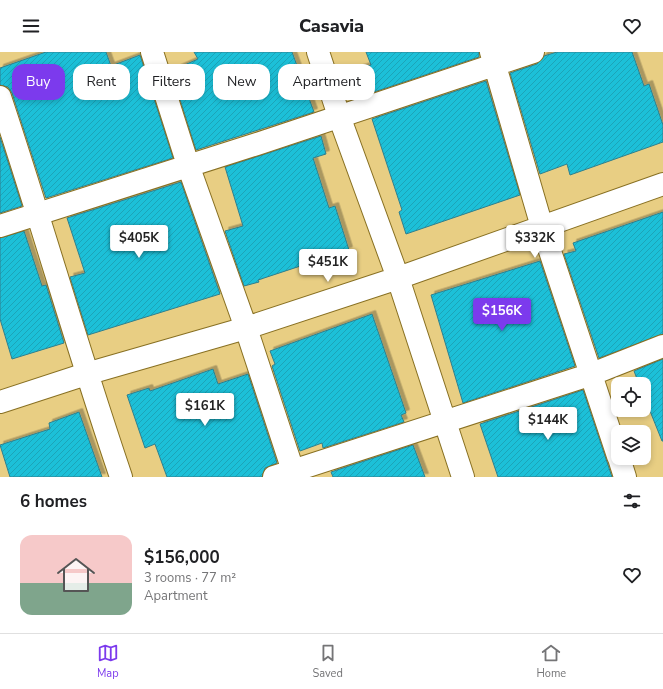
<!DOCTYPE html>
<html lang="en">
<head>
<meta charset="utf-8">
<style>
	:root { --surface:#fff; --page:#f2f2f2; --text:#202124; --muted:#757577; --line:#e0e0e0; --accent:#7c3aed }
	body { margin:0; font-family:"Nunito Sans",sans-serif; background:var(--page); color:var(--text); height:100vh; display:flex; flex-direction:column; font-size:15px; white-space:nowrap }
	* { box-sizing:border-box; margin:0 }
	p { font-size:13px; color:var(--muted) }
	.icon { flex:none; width:22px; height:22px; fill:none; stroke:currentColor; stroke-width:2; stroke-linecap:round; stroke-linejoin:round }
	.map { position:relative; height:425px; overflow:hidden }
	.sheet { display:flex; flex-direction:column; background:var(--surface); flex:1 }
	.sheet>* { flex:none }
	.hud { position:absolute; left:12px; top:12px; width:400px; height:36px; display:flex; gap:8px }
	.fabs { position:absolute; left:611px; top:325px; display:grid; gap:8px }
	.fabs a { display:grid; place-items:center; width:40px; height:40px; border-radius:8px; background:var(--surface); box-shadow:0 2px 6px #0003; font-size:20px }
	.price { position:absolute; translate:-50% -34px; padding:0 9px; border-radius:4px; background:#fff; color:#222; font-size:13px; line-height:26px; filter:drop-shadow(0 1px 2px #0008) }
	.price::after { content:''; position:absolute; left:50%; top:24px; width:12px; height:9px; margin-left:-6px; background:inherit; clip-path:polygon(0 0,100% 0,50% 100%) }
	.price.active { background:var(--accent); color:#fff }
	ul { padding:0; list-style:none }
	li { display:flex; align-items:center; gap:12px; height:100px; padding:0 20px }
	li span { display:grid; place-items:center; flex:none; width:112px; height:80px; border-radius:12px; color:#555 }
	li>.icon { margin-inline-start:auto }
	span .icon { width:48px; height:48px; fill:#fffc; stroke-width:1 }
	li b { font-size:17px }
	h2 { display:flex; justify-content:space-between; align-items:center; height:48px; padding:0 20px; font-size:17px }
	.tag { padding:0 14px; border-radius:12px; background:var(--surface); box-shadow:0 2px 6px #0003; font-size:14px; line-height:36px }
	.tag.active { background:var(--accent); color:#fff }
	header { display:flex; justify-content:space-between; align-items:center; height:52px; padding:0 20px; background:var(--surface); font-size:18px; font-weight:800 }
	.tab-bar { display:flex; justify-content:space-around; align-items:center; height:56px; border-top:1px solid var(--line); background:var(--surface); font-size:11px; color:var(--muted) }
	.tab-bar a { display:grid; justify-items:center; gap:2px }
	.tab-bar .active { color:var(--accent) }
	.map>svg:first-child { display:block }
</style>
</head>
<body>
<header><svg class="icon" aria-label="menu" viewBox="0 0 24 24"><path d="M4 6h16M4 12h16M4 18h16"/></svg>Casavia<svg class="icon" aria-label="heart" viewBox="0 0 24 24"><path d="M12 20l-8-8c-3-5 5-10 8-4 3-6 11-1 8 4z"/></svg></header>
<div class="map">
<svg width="663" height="425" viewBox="0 0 663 425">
	<defs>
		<pattern id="building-hatch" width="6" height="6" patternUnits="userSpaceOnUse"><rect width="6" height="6" fill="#1fc0d8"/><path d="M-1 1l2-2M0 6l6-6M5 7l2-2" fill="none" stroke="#1ca4b8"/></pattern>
		<filter id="shadow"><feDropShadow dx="3.5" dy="-3.5" stdDeviation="0" flood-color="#0004"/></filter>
	</defs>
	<rect width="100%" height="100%" fill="#e8ce83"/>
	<path fill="url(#building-hatch)" stroke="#2f7f8d" filter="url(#shadow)" d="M46 0H106L111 14 140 3 173 106 46 146 12 41 8 35 0 33V16Z
		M194 0H292L314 60 196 98 171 19 198 7Z
		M366 0H479V5L365 43 357 17 371 13Z
		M557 0H632L644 34 649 32 663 73V90L570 123 567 112 540 122 510 21 537 12 544 4Z
		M486 29 520 143 406 182 399 160 402 158 372 67Z
		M321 84 326 102 313 106 329 156 335 154 349 198 258 228 259 230 244 234 225 179 243 174 225 115Z
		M0 85 22 154 0 161Z
		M181 130 220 242 88 283 70 225 85 221 67 166Z
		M663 160V282L599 306 564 202 576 199 573 191Z
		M24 179 42 234 46 233 64 291 12 307 0 267V186Z
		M540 209 575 314 463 351 431 243Z
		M372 262 406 361 401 363 404 370 323 396 322 391 300 399 272 314 275 312 270 299Z
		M663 307V389H662L644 344V332H639L634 319Z
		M213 317 218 332 248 322 277 411 265 416 262 425H167L155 392 145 396 127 343 149 336 150 339Z
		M583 338 612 425H498L480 372Z
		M79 360 102 425H10L0 393 50 377 49 371Z
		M413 393 425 425H333L331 420Z"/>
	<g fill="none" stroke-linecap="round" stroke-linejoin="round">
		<defs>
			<path id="minor" d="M152 0 188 113 246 276 295 425
				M318 0 339 64 398 226 463 425
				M491 0 542 175 618 404
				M0 45C42 171 78 299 121 425
				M0 174 257 92 533 0
				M0 350 86 322 246 276 398 226 663 132
				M619 406 625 425
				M274 425 592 322 663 294"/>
		</defs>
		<use href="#minor" stroke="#887022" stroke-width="24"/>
		<use href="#minor" stroke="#fff" stroke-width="22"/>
	</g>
</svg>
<div class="fabs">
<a><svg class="icon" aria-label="locate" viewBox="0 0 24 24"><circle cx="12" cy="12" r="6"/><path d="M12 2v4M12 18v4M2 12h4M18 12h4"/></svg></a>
<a><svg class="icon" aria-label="layers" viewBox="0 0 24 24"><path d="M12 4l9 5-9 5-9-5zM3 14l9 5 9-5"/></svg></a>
</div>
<b class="price" style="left:139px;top:207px">$405K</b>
<b class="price" style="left:535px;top:207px">$332K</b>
<b class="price" style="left:328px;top:231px">$451K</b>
<b class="price active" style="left:502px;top:280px">$156K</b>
<b class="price" style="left:205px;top:375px">$161K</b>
<b class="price" style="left:548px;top:389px">$144K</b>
<div class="hud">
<a class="tag active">Buy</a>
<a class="tag">Rent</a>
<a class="tag">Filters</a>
<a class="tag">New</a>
<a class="tag">Apartment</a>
</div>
</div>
<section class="sheet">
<h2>6 homes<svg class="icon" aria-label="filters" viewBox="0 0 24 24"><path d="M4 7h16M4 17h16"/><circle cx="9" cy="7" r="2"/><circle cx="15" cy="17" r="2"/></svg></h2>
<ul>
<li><span style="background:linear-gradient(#f6c9c9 60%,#7fa58c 0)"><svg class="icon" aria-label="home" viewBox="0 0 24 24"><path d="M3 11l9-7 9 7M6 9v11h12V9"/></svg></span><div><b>$156,000</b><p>3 rooms · 77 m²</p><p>Apartment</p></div><svg class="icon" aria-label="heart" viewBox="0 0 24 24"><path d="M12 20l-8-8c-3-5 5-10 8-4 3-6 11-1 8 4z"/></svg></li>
</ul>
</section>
<nav class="tab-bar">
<a class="active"><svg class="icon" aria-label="map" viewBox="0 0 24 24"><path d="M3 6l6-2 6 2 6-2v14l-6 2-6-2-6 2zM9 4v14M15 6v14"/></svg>Map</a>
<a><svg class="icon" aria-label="saved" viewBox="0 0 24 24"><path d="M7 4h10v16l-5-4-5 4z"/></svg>Saved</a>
<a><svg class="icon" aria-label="home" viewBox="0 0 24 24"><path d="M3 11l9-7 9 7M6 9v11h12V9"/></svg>Home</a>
</nav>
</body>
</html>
